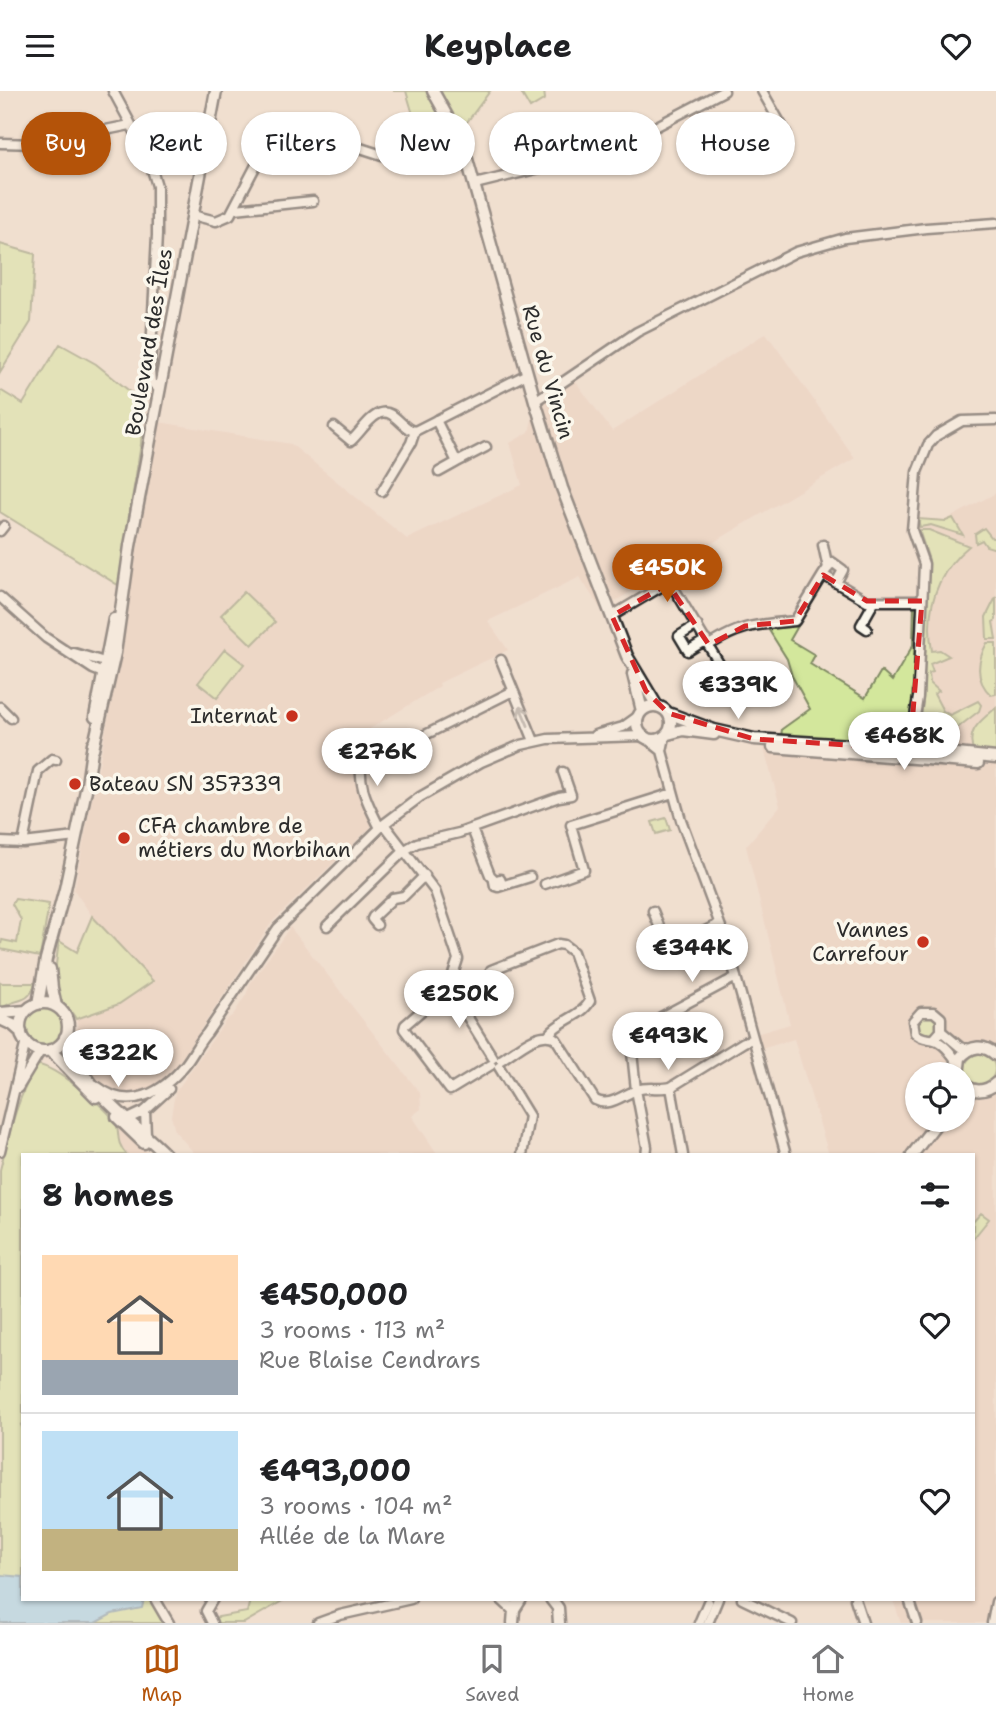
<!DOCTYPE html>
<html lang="en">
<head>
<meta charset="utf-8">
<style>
	:root { --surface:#fff; --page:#f6f6f6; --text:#202124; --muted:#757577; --line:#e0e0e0; --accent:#b45309 }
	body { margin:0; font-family:"Shantell Sans",sans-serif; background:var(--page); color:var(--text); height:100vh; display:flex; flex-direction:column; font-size:26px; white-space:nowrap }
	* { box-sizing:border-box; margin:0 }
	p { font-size:23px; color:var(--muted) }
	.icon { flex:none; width:38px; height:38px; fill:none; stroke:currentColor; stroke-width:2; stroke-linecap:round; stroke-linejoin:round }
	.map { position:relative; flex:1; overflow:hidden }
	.panel { position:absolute; left:21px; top:1062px; width:954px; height:448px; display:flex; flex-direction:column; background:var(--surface); border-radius:0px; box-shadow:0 2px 5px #0004 }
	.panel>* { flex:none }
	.top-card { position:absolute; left:21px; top:21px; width:956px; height:63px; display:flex; gap:14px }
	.tools { position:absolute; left:905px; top:971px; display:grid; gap:14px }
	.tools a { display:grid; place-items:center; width:70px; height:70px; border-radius:50%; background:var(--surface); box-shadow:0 2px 5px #0004; font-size:35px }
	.price { position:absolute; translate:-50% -60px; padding:0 16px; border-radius:24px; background:#fff; color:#222; font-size:23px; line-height:46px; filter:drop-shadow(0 2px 4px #0008) }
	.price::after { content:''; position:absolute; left:50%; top:42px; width:21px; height:16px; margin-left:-10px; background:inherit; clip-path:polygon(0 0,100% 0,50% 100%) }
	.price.on { background:var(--accent); color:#fff }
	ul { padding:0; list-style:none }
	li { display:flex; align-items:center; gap:21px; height:175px; padding:0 21px }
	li+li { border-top:2px solid var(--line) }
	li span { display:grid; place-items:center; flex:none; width:196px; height:140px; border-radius:0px; color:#555 }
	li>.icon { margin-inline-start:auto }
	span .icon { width:84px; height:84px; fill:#fffc; stroke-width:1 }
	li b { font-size:30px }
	h2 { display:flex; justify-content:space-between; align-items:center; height:84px; padding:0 21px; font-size:30px }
	.pill { padding:0 24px; border-radius:32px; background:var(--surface); box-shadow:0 2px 5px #0004; font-size:24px; line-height:63px }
	.pill.on { background:var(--accent); color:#fff }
	header { display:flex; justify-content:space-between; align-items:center; height:91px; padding:0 21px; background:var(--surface); font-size:32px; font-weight:700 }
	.tabs { display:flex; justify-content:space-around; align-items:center; height:98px; border-top:2px solid var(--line); background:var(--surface); font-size:19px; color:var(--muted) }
	.tabs a { display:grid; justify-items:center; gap:4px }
	.tabs .on { color:var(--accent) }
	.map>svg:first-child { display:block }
</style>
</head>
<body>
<header><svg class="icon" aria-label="menu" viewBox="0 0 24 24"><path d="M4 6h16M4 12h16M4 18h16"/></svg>Keyplace<svg class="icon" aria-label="heart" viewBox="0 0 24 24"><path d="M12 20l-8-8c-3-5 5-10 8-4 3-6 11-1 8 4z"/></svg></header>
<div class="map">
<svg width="996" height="1532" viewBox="0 0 996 1532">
	<rect width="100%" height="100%" fill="#f0dfcf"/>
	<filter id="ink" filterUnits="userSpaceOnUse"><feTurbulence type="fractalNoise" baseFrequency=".0143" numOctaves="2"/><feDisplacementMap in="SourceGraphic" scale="14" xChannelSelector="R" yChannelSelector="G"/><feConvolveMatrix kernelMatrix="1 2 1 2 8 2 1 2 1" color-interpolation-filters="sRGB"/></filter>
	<g filter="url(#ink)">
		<path fill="#e9cebb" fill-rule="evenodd" d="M766 242 855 367 612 512 600 517 580 486 488 530 508 559 439 592 440 595 368 639 361 679 375 717 382 725 272 831 167 989 150 1001 127 1005 108 998 94 987 72 952 78 936 76 928 119 913 153 890 92 825 74 799 113 603 159 331 291 353 407 448 522 394 510 352 529 341 536 312 573 287 612 340Z
			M996 402V1532H901L893 1509 973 1508V1064H829L794 948 761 958 756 943 790 933 746 755 780 715 764 658 915 672 921 612 928 469 916 437 917 427 946 429ZM917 984H962V1029H917Z
			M290 836 420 1002 421 1018 412 1025 438 1064H196L175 1040 171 1025 175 1002 226 929 233 924 246 904 250 893Z
			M108 1023 150 1064H127L119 1055 117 1031Z"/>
		<path fill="#d3e79c" stroke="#7f8964" stroke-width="2" d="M393 0H490L467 31 417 37 406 0Z
			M520 0H544L545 8 530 17Z
			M0 153 35 163 31 231 0 281Z
			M60 253 96 273 143 311 141 353 118 494 0 421V299L23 313Z
			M953 427 963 444 931 434 920 436 918 428 946 430Z
			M984 437 992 447H996V458L986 455 982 449 976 452 975 443Z
			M919 439H929L969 455C936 482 925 518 932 560L940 559 949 565 930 573 933 581 929 582 930 592 939 600 934 603 943 620 950 624 978 610 981 614 979 620 932 657 920 655 918 653 923 610 929 469Z
			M244 501 275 531 252 554 221 524Z
			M996 506V529L993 531 996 548H987L986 526Z
			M914 512 919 518 916 609 907 653 781 646 782 638 810 618 792 585 787 568 767 536 798 535 790 549 815 564 810 573 865 607 881 580 892 590 913 554Z
			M987 552H996V603L991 604C975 589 977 570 987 552Z
			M225 558 244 573 217 607 198 592Z
			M996 617V664L974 662C965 640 980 630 996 617Z
			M666 727 670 739 656 743 652 731Z
			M15 808 49 813 40 866 0 858 2 849 17 852 21 829 12 813Z
			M92 825 153 890 119 913 76 928C71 919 63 913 59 906 52 893 57 865 59 850L77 861Z
			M0 891 2 892H35C29 915 15 906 3 917L0 916Z
			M26 936a18 18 0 1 1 36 0a18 18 0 1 1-36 0Z
			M918 934a10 10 0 1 1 20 0a10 10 0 1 1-20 0Z
			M965 978a15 15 0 1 1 30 0a15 15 0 1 1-30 0Z
			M37 974C52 973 105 1016 114 1029 122 1040 113 1049 127 1064H23V1333L21 1334 23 1338V1508L154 1509 169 1532H0V1079C9 1044 17 1006 37 974Z
			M981 1122 989 1128 973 1148V1131Z
			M250 1509H284L244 1532H216L213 1527 247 1521Z"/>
		<path fill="#93d2f4" stroke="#698fa4" stroke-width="2" d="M0 1484 23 1486V1508H144L142 1517 112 1523 95 1532H0Z"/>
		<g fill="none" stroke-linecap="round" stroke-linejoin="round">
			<defs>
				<path id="minor" d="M113 0 148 65 157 95V144L150 280 151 291 160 299
					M762 0 786 42
					M0 52 37 53 130 34
					M475 93 609 60 724 0
					M235 118 313 110
					M192 124 216 130 230 124 276 36 283 32 382 64
					M535 310 637 241 796 161 845 147 926 137 996 132
					M436 329 457 371 486 356
					M334 336 351 350C360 342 370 325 381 322 395 318 402 339 415 340L527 283
					M439 381 457 371
					M382 400 411 352 415 340
					M0 440 4 435
					M823 454 828 477
					M823 484 832 471 843 479 836 492
					M0 506 46 547 93 578 108 584
					M612 525 664 494H672L726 584 739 577 746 585
					M697 534 679 545 688 560 706 549
					M867 538 861 534 874 511
					M709 554C743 533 756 534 795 530L823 484 867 510H922
					M74 562 108 572
					M501 569 534 650
					M0 616 11 627
					M595 644 623 636 637 626
					M665 646 662 660 681 729 725 847 786 1064
					M647 648 662 660
					M910 658 918 606 924 473 912 439 917 381 928 354 936 345 962 330 996 329
					M362 659C357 692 365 708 380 737
					M360 671 377 668 513 600
					M384 733 435 800 458 868 449 896 405 934 404 938 450 999 491 974
					M472 738 490 784 495 789
					M0 751 23 752 76 746
					M23 752 38 680 52 668 56 669
					M502 793 500 788 494 790 495 795 498 796 530 786
					M545 793 584 779 571 734 673 702
					M653 820 667 855 671 857 719 833
					M377 834 372 828 373 826 393 807 404 805 425 784
					M327 835 405 759 417 752 459 742 559 706 571 704 563 681
					M491 879 558 853 564 854 573 861 590 910C581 926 560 929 549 943
					M449 896 493 967
					M661 926 736 886
					M941 940 960 956 970 958
					M934 948 941 940V927L934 921H921L913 930 915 942C923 950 929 946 937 950 945 954 954 965 958 973
					M631 952 636 999 647 1056 646 1064
					M501 969C515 960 541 936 556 948L595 1009C610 1017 622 1004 637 999 648 995 659 999 671 996
					M499 976 529 1025 522 1064
					M98 996C130 1021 163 1001 185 974 193 964 198 952 207 942L278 837 384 733 420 706 481 671 521 654 548 648 642 645
					M18 997 41 959
					M145 1020 146 1044
					M128 1028 145 1020 169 998
					M0 1060 26 950
					M683 1064 671 996 744 951 753 948
					M155 1508 169 1532
					M742 1508 792 1532
					M855 1508 863 1532
					M909 1508 917 1532
					M212 1532 206 1520 213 1508
					M318 1532 340 1524 411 1508
					M699 1532 708 1511
					M708 1532 718 1508
					M992 1532 996 1511"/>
				<path id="major" d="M433 0 463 54 535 310 562 397 627 565 657 615
					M633 583 642 620
					M637 632a17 17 0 1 1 34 0a17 17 0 1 1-34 0Z
					M668 622 714 639 754 648 898 657 996 667
					M95 626 114 528
					M668 643 683 639 714 643
					M773 656 978 672
					M93 658 115 562 130 455 216 0
					M50 878 52 897 56 915
					M20 936a24 24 0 1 1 48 0a24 24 0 1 1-48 0Z
					M38 913 46 868 65 798 87 694 93 652
					M0 922 26 920
					M0 928 13 934 21 941
					M65 946C81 997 130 1028 166 1064
					M50 959 96 1006
					M958 984 960 967C971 954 984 953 996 964
					M962 992C973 1002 985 1002 996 992
					M962 1008 974 999
					M117 1026 144 1052
					M912 1064 939 1029
					M502 1508 514 1519
					M551 1508 558 1517 559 1532
					M513 1532 514 1519 521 1508"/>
			</defs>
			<use href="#minor" stroke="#2b2b2b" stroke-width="13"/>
			<use href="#major" stroke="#2b2b2b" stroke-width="15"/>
			<use href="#minor" stroke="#fbf7ec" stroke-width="8"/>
			<use href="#major" stroke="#fbf7ec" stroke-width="10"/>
		</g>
		<defs><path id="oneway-shaft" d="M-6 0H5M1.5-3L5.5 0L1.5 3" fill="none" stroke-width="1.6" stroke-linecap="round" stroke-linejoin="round" transform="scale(1.75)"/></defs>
		<use stroke="#93918c" href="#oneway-shaft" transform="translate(524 625) rotate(-113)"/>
	</g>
	<path d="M0 0H996V1532H0ZM823 484 867 510H922L910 658 754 648 668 622 646 600 612 525 668 493 709 554 745 535 795 530Z" fill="#f0dfcf" fill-opacity=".55" fill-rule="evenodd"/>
	<path fill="none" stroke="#d62828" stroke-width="5" stroke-dasharray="14 9" stroke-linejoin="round" d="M823 484 867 510H922L910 658 754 648 668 622 646 600 612 525 668 493 709 554 745 535 795 530Z"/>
	<g fill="#c8321e" stroke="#fbf7ec" stroke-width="2.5">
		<circle cx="292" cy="625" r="7"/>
		<circle cx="75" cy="693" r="7"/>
		<circle cx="124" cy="747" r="7"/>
		<circle cx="923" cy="851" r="7"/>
	</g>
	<g text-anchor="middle" stroke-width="7" stroke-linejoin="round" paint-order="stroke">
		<g font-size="21" fill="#2b2b2b" stroke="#fbf7ec">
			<text transform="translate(149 251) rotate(-80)" y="7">Boulevard des Îles</text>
			<text transform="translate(548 281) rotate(74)" y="7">Rue du Vincin</text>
		</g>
		<g font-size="21" fill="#2b2b2b" stroke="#fbf7ec" text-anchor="end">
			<text x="278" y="632">Internat</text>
			<text x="89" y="700" text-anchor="start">Bateau SN 357339</text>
			<text x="138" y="742" text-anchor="start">CFA chambre de<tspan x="138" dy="24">métiers du Morbihan</tspan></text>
			<text x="909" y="846">Vannes<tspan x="909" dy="24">Carrefour</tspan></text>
		</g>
	</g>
</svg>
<div class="tools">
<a><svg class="icon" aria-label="locate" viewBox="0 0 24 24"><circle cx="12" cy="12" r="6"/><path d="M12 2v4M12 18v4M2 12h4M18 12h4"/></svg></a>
</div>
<b class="price on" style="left:667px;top:513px">€450K</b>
<b class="price" style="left:738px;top:630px">€339K</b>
<b class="price" style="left:904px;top:681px">€468K</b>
<b class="price" style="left:377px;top:697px">€276K</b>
<b class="price" style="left:692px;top:893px">€344K</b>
<b class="price" style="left:459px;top:939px">€250K</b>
<b class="price" style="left:668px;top:981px">€493K</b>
<b class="price" style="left:118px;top:998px">€322K</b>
<div class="top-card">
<a class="pill on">Buy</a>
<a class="pill">Rent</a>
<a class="pill">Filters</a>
<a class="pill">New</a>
<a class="pill">Apartment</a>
<a class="pill">House</a>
</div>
<section class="panel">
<h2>8 homes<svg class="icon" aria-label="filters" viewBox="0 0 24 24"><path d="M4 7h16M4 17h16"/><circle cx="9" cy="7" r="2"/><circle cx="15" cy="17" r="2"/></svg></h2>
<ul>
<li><span style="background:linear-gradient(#ffd9b3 75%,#9aa5b1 0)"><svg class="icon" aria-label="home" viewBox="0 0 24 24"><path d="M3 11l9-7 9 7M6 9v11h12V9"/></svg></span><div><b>€450,000</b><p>3 rooms · 113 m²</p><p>Rue Blaise Cendrars</p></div><svg class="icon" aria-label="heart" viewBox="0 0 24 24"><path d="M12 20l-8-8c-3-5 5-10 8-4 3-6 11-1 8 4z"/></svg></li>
<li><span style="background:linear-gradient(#bfe0f5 70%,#c2b280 0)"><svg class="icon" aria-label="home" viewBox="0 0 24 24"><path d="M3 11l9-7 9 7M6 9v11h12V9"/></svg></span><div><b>€493,000</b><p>3 rooms · 104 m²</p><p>Allée de la Mare</p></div><svg class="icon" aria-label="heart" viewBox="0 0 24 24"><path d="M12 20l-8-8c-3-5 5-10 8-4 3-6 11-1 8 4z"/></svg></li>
</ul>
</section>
</div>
<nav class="tabs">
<a class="on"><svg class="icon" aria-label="map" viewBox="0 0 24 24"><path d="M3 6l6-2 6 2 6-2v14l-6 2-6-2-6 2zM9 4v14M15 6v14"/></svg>Map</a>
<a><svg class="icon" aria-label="saved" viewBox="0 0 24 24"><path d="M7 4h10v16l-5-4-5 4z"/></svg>Saved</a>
<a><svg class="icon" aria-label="home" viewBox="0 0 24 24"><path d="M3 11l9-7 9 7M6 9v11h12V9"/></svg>Home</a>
</nav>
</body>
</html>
